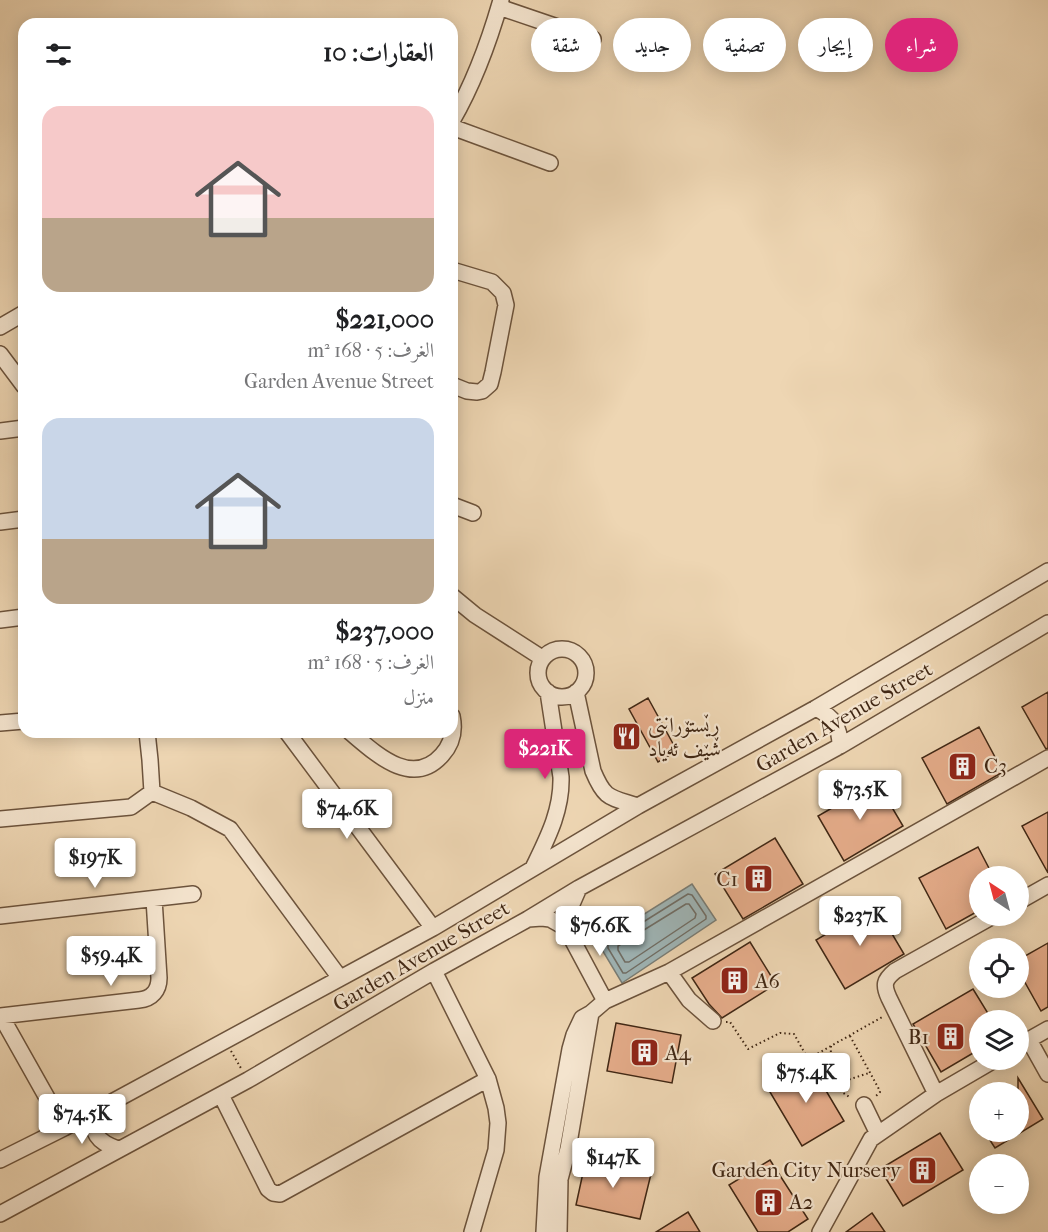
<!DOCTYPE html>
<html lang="ar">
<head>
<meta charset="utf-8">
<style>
	:root { --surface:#fff; --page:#f6f6f6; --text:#202124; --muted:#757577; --accent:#db2777 }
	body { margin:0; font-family:"IM FELL French Canon",Amiri,serif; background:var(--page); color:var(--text); direction:rtl; height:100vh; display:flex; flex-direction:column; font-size:22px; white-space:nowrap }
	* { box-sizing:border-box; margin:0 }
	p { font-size:20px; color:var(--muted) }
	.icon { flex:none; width:33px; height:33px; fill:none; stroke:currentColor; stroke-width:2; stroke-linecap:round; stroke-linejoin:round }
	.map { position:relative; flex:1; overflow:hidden; direction:ltr }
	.drawer { position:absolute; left:18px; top:18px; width:440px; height:720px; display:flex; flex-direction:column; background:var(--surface); border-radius:18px; box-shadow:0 3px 15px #0003; direction:rtl }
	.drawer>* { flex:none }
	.banner { position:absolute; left:476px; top:18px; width:482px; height:54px; direction:rtl; display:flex; gap:12px }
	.needle { width:39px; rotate:324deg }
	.fabs { position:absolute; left:969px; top:866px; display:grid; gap:12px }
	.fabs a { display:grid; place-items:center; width:60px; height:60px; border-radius:50%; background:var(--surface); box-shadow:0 3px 15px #0003; font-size:30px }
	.price { position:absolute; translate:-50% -51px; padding:0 14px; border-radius:6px; background:#fff; color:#222; font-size:20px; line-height:39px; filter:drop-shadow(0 2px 3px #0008) }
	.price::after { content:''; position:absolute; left:50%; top:36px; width:18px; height:14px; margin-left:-9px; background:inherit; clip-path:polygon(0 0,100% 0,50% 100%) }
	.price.current { background:var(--accent); color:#fff }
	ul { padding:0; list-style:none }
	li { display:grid; align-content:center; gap:12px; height:318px; padding:0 24px }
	li span { display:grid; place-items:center; height:186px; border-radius:18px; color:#555 }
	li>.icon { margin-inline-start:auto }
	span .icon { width:108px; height:108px; fill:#fffc; stroke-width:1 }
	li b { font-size:26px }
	h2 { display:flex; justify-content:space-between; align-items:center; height:72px; padding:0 24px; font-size:26px }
	.tag { padding:0 21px; border-radius:27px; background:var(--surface); box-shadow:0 3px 15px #0003; font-size:21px; line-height:54px }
	.tag.current { background:var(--accent); color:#fff }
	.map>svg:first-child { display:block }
</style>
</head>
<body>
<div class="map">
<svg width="1048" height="1232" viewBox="0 0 1048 1232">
	<rect width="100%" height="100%" fill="#eed6b3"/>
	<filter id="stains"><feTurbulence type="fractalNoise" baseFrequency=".00333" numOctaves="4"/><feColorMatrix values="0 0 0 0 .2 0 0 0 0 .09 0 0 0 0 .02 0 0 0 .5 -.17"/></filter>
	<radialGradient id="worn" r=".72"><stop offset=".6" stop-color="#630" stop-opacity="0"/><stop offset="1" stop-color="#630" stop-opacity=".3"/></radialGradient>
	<path fill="#9fb6b8" stroke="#797d76" stroke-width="1.5" d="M692 884 716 920 622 983 598 943Z"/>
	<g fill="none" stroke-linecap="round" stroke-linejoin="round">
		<path stroke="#706e66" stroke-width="1.5" d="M688 894 692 895 706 916V919L626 973H623L608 948V944Z
			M686 904H689L696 914 695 918 629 962H625L618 950V946Z"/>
	</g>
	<path fill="#e5ac8a" stroke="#402714" stroke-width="1.5" d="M1048 692V748L1046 749 1022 707Z
		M648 698 677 751 658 762 629 709Z
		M979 727 1003 772 947 804 922 758Z
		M877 782 903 826 844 861 818 816Z
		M1048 812V873L1022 826Z
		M775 838 803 884 743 919 715 874Z
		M978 847 993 876H980V910L946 929 919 878Z
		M875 905 904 954 845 989 816 940Z
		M750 942 776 984 722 1018 709 1004 692 978Z
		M1048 943V1007L1041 1011 1018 970V960Z
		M973 989 992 1020H980V1049L941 1072 913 1024Z
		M616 1023 681 1035 672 1083 607 1071Z
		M809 1062 844 1121 802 1146 767 1087Z
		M1018 1078 1043 1119 995 1148 984 1131H1018Z
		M940 1133 963 1170 903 1206 880 1169Z
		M586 1159 651 1174 640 1219 576 1205Z
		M770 1160 808 1219 788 1232H758L729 1185Z
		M688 1212 700 1232H656Z
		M872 1213 885 1232H846Z"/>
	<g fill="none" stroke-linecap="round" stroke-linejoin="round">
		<defs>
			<path id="minor" d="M499 7 593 39
				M452 121C474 83 489 42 501 0
				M452 127 550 163
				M452 270 492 282 503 293 506 305 493 372 490 384 482 391 477 392 467 391 452 385
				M0 327 24 313
				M0 354 24 386
				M0 431 24 428
				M452 505 473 513
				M0 522 24 519
				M452 596 475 615 542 658
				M0 620 24 617
				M538 673a24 24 0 1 1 48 0a24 24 0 1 1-48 0Z
				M576 692 593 771C605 800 610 797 638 806
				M816 708C833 717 840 726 840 746
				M0 723 24 721
				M287 732 433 928
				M350 732C375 753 412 789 442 755 452 744 455 730 452 716
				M152 792 191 808 230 829 340 978
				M0 819 131 807 152 792 150 760 147 732
				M533 868C547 839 562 811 561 777L548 692
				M1018 902 1048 885
				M0 916 193 894
				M528 919 542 918 550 919 566 928 605 1001
				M566 928 572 904 579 888
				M434 971 488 1079 496 1108 498 1123 496 1150 472 1232
				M669 972 689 1000 713 1021
				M0 1016 139 1000C152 999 159 990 159 978L154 899
				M1 1016 64 1128
				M1029 1040 1048 1074
				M1018 1046 1048 1029
				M936 1094 889 998C883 985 884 980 895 971L995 915
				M221 1095 268 1189 273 1193 280 1194 488 1079
				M864 1105 878 1134
				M94 1111C91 1133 97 1142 118 1149
				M0 1160 64 1128 433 928 638 806 816 708 1048 571
				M0 1214 248 1080 434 971 528 919 579 888 840 746 1048 623
				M544 1232 547 1177 570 1049 574 1035 582 1018 591 1013 605 1001 669 972 1048 758
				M559 1232 560 1179 568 1149 591 1013
				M820 1232 871 1139 936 1094 996 1059"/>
		</defs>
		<use href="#minor" stroke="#6c533c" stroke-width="18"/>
		<path stroke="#402714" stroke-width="2" stroke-dasharray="1.5 3" stroke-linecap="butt" d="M726 1022H730L748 1049 780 1033 794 1034 808 1059 884 1016
			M850 1036 880 1091V1092L875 1097
			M831 1046 830 1083 834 1087 851 1098
			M231 1051 242 1070
			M832 1085 869 1073"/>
		<use href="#minor" stroke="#f4e4ce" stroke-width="15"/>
	</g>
	<defs>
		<symbol id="restaurant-square" viewBox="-11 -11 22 22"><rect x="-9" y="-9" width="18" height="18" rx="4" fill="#8f2418" stroke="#f4e4ce"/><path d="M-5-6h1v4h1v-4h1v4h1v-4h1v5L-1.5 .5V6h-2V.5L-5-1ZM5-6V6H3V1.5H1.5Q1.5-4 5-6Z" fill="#fff"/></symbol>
		<symbol id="building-square" viewBox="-11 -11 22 22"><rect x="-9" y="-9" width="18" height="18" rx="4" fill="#8f2418" stroke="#f4e4ce"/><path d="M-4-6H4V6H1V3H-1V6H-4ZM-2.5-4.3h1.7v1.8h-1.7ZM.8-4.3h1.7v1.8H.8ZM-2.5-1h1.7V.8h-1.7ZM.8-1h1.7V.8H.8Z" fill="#fff"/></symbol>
	</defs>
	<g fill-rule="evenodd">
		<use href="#restaurant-square" x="610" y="720" width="33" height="33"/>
		<use href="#building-square" x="946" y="750" width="33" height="33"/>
		<use href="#building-square" x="742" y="862" width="33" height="33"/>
		<use href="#building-square" x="718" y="964" width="33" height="33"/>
		<use href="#building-square" x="934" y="1020" width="33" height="33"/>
		<use href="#building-square" x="628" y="1036" width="33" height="33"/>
		<use href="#building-square" x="906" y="1154" width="33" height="33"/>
		<use href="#building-square" x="752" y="1186" width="33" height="33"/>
	</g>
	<g text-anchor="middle" stroke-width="4.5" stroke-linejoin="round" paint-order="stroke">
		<g font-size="21" fill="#402714" stroke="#f4e4ce">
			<text transform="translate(844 717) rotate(-30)" y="7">Garden Avenue Street</text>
			<text transform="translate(421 956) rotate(-30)" y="7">Garden Avenue Street</text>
		</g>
		<g font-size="21" fill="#402714" stroke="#f4e4ce" text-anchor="start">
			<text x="648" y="732">ڕێستۆرانتی<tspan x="648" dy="24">شێف ئەیاد</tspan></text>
			<text x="984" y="773">C3</text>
			<text x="738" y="886" text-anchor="end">C1</text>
			<text x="755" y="988">A6</text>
			<text x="929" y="1044" text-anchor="end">B1</text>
			<text x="665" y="1060">A4</text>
			<text x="901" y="1177" text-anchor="end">Garden City Nursery</text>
			<text x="789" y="1209">A2</text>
		</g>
	</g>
	<rect width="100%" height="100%" filter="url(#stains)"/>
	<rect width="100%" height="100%" fill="url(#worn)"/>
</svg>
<div class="fabs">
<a><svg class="needle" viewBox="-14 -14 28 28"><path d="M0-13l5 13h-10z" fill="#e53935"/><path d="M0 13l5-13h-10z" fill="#757577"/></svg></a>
<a><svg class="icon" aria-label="locate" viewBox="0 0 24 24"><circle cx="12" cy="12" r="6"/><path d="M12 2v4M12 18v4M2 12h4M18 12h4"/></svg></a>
<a><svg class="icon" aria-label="layers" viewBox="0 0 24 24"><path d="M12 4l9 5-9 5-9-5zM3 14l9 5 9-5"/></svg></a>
<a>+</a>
<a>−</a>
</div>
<b class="price current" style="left:545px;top:780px">$221K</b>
<b class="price" style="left:860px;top:821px">$73.5K</b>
<b class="price" style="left:347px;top:840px">$74.6K</b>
<b class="price" style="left:95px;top:889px">$197K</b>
<b class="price" style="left:860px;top:947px">$237K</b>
<b class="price" style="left:600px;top:957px">$76.6K</b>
<b class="price" style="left:111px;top:987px">$59.4K</b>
<b class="price" style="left:806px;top:1104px">$75.4K</b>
<b class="price" style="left:82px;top:1145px">$74.5K</b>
<b class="price" style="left:613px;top:1189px">$147K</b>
<div class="banner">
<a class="tag current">شراء</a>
<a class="tag">إيجار</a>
<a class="tag">تصفية</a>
<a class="tag">جديد</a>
<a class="tag">شقة</a>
</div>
<section class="drawer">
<h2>العقارات: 10<svg class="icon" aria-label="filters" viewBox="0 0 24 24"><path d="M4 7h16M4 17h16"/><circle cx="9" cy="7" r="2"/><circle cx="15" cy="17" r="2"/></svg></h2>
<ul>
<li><span style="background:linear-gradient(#f6c9c9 60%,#b9a48a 0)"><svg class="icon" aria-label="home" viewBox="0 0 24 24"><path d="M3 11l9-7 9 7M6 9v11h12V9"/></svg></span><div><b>$221,000</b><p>الغرف: 5 · 168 m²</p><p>Garden Avenue Street</p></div></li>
<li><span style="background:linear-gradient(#c9d6e8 65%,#b9a48a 0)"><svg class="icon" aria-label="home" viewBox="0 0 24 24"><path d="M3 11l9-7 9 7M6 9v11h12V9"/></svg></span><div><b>$237,000</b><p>الغرف: 5 · 168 m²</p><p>منزل</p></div></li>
</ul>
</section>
</div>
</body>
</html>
